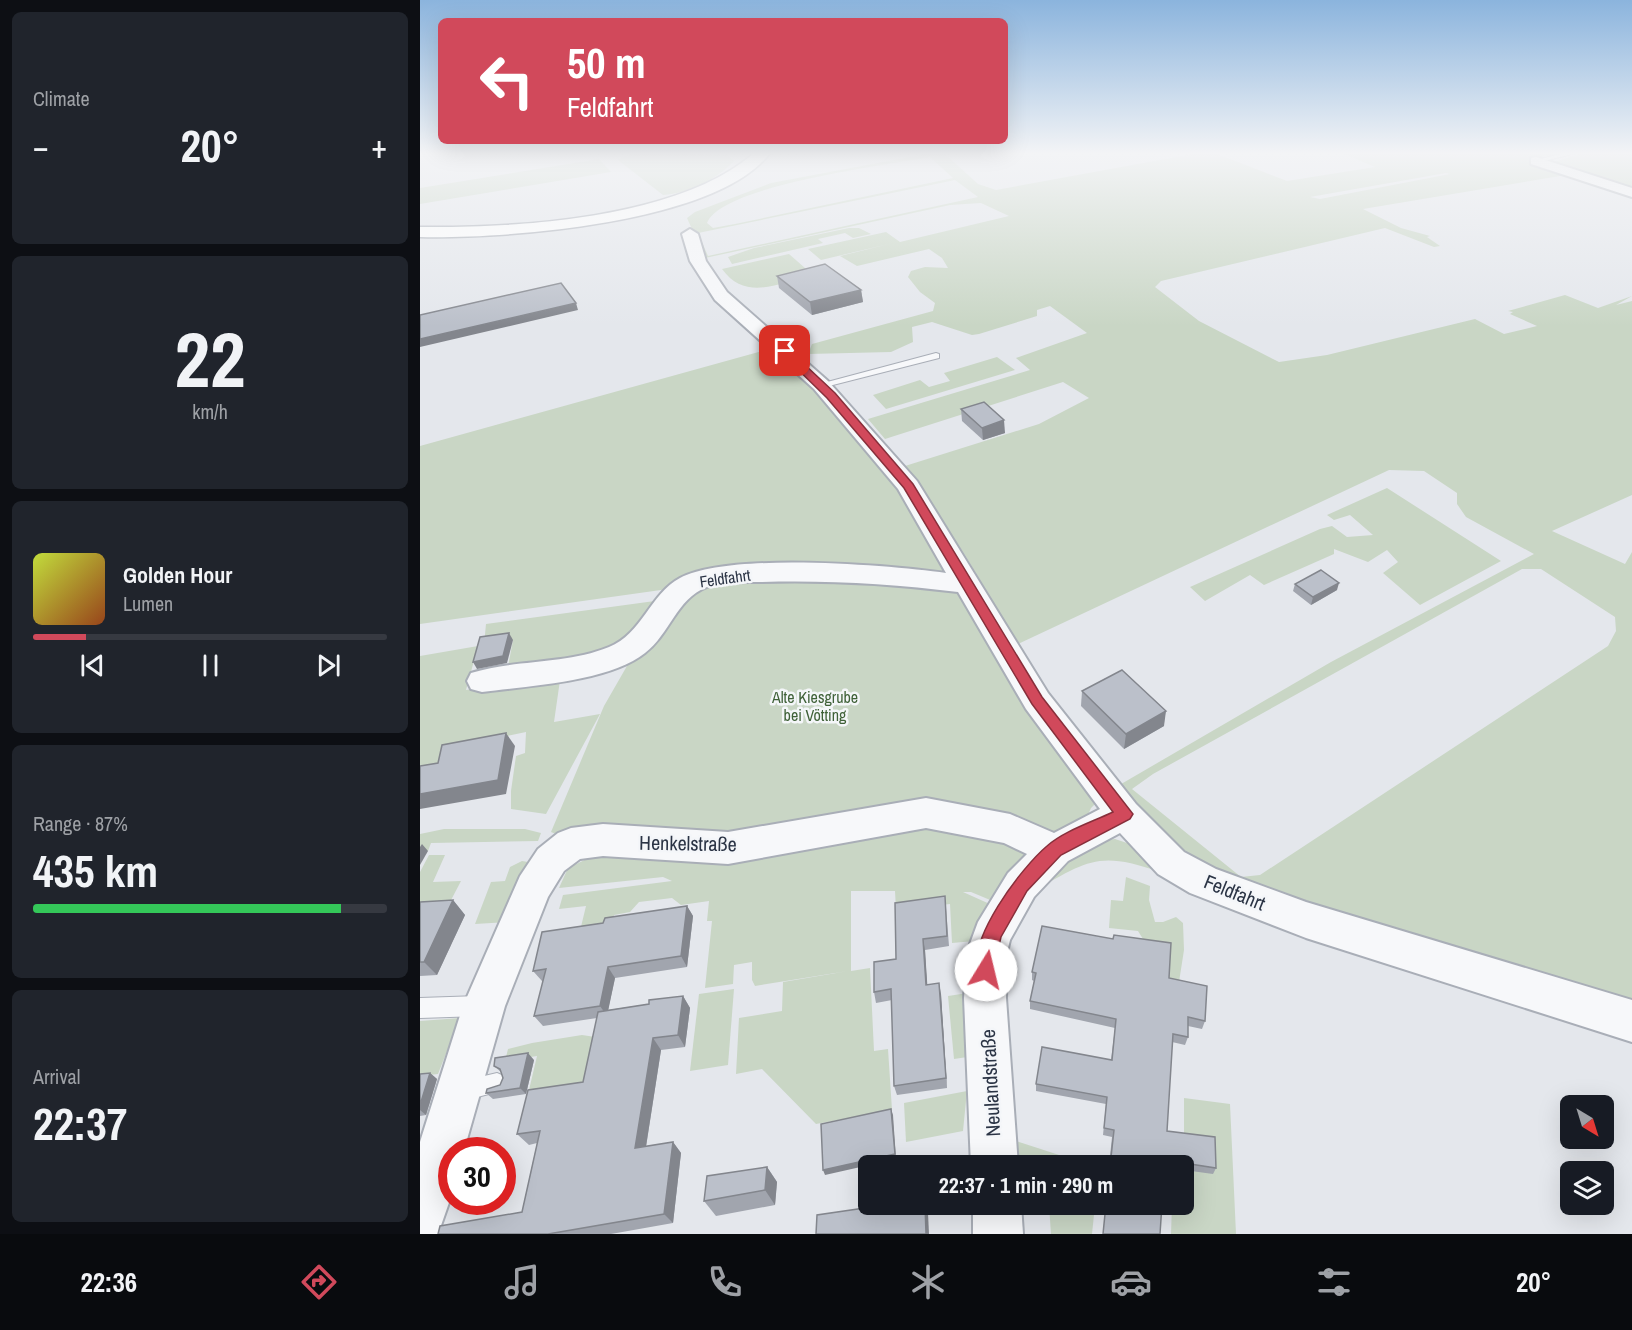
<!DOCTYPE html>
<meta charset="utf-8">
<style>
:root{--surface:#171b24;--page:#20242c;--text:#f1f3f6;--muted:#9ea1a6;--line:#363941;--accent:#d1495b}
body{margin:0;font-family:"Archivo Narrow",sans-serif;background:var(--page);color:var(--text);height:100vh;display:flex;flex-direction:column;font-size:22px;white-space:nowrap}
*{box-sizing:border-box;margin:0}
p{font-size:20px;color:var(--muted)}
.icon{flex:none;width:33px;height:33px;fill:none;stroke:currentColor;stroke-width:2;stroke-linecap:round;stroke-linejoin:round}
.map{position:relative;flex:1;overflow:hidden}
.details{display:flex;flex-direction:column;gap:12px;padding:12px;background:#0d0f14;width:420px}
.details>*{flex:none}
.banner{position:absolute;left:18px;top:18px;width:570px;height:126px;border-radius:9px;box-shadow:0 6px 24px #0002;background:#d1495b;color:#fff;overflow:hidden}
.needle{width:39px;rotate:142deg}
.controls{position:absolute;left:1140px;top:1095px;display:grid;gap:12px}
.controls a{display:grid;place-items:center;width:54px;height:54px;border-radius:9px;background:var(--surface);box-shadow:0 6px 24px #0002;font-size:30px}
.speed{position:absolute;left:18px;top:1137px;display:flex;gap:12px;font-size:30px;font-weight:700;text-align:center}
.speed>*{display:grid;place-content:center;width:78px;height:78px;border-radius:50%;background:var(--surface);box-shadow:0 6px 24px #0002;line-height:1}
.speed .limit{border:9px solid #d22;background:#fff;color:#111}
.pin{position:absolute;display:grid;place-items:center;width:51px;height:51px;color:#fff;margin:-26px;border-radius:12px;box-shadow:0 3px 9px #0006}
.me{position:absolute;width:66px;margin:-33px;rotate:9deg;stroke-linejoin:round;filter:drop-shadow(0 0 4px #0008)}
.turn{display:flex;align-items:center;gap:21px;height:126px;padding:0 30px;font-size:27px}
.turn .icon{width:78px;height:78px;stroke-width:2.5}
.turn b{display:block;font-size:42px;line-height:51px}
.big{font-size:45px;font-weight:800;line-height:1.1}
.details .card{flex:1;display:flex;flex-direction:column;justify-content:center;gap:9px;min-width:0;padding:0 21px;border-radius:9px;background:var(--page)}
.details .dial{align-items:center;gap:0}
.dial b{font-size:78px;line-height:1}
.song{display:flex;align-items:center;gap:18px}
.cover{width:72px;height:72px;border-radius:9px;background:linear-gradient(135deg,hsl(70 70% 55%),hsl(20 70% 35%))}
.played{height:6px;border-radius:3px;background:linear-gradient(90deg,var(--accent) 15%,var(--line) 15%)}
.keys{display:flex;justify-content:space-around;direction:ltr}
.heat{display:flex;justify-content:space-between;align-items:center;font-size:33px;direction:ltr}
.charge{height:9px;border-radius:4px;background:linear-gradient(90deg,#34c759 87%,var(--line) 0)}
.trip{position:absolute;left:438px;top:1155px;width:336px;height:60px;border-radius:9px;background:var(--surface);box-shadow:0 6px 24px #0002;font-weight:800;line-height:60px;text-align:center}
.tabs{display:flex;height:96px;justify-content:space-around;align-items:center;background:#090b0e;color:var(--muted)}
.tabs .icon{width:42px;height:42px}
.tabs .active{color:var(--accent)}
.tabs b{font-size:27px;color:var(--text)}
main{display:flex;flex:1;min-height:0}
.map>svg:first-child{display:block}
</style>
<main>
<section class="details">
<div class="card"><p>Climate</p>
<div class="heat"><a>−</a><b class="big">20°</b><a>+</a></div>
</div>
<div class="card dial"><b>22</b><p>km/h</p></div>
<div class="card">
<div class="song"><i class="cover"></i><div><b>Golden Hour</b><p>Lumen</p></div></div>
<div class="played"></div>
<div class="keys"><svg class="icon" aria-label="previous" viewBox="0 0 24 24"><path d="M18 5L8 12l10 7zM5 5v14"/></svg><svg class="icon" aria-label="pause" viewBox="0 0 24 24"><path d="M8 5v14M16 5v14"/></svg><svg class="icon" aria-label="next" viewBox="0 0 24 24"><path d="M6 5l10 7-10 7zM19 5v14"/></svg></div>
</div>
<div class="card"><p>Range · 87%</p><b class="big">435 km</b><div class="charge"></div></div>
<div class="card"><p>Arrival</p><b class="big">22:37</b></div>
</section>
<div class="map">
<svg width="1212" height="1234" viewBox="0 0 1212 1234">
<rect width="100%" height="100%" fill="#e4e7ec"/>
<g fill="#c9d6c5" fill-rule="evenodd">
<path d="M511,153H524L558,184L576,190L778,153H795L867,181L955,167L922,153H1140L1114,159L1146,175L943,209L981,228L1010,236L1007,237L1020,246L1014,247L965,228L741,281L735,287L779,321L859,362L907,355L1055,319L1084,334L1117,326L1090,314L1093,312L1088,311L1145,295L1178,308L1212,296L1196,305L1212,301V495L1132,531L1205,564L1212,552V1007L889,912L773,864L696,787L911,662L1114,554L1046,517L1037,504V493L1004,471L969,470L598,644L545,555L485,466L619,424L669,398L643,382L465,439L448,419L610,370L596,358L667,333L630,306L617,310V316L559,334L552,335L512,322L492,327L493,342L471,352L388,354L392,344L513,311L515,303L500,292L488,277L491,271L505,267L528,268L522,258L509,249L437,266L420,256L473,243L401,260L388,249L466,232L480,242L589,216L561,203L530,205L285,258L267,218L275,212L351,183ZM510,157L533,178L315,224L293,228L287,223C302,185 468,165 510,157ZM1026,173L1030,174L900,199L890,197ZM535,180L558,197L288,256L278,233ZM1102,569H1121L1195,617L1196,631L1188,646L840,875L821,877L712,789L733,774Z"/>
<path d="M1163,153H1212V191L1131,163Z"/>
<path d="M216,154L307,155L314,161C297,179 269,193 243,195L198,160L204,156Z"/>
<path d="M179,159L191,172L0,204V188Z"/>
<path d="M429,228H439L451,234L433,238L425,233L398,239L403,243L312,264L308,257L334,248Z"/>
<path d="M369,254L393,275C359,283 326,302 302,269Z"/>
<path d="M353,348L399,388L473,475L682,797L671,808L667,817L575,902L551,892H543L572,905L554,941L532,943L530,904L476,910L475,891H431V971L450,968L454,1051L468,1049L472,1110L396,1124L342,1069L316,1074L319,1018L362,1011L363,982L428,971L335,986L332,980V962L314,965L313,984L285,988L292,921H287L289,901L261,905L252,898L219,902L210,912L194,915L190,931L159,935L166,906L139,909L143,895L252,881L243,877L139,888L148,868L175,855L185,854L131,832L184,706L219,645L87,672L93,640L64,645L66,624L242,600L248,589L0,624V446Z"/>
<path d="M577,357L595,370L466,409L453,395L500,380L509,387L530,381L524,373Z"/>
<path d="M967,488L1081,561L1000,605L963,573L978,562L967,550L948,562L914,549V554L844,585L830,575L785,601L770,587L900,529L912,526L927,537L953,535L930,515L914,520L907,515Z"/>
<path d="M58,646L46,690L141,673L134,722L180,714L126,814L91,809V791L96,756L105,753L106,732L27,749L0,799V656Z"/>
<path d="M24,829H105L121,833L118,841L11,843L8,851H0V834Z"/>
<path d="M695,839L713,845L740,872C678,850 667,861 612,892C633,869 662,841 695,839Z"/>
<path d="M9,855H25L13,882L41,881L30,902L0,903V872Z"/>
<path d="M102,861L108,862V867L88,922L55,924L71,882L85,881L90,867Z"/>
<path d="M706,877L730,886L729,900L735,922H743L756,917L763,923L764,950L759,982L748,979L718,931L689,928L691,900L703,901Z"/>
<path d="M314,989L308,1065L270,1071L279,994Z"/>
<path d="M548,993L554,1056L534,1059L528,996Z"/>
<path d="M40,1018L18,1074L0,1076V1021Z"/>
<path d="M162,1035L182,1038L174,1082L109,1090L117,1056L85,1061L88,1049L112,1043Z"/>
<path d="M547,1091L543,1131L486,1142L484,1103Z"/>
<path d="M764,1098L810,1104L816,1234H751L752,1205L764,1204Z"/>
<path d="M590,1139L670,1165H593Z"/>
<path d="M629,1205H675L672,1234H631Z"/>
</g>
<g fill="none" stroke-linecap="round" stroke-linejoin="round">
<g stroke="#a9aeb7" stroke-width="2">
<g id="lane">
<path d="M1144,153H1156L1116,163L1113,161Z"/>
<path d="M516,353L519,354V358L401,388L396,385Z"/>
<path d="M59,996L66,999L69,1006L66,1013L59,1016L0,1018V998Z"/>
<path d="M77,1073L84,1076L87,1083L84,1090L46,1100L39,1096L35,1089L39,1082Z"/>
</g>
</g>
<g stroke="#a9aeb7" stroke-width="4">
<g id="street">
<path d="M1116,157L1212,188V197L1111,164V158Z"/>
<path d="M270,229L278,234L286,261L307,292L408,381L497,481L628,693L716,804L764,852L796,869L886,902L1212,1000V1042L886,938L770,893L738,874L700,833L648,861L614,897L590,940L587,952L586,998L598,1166H551L544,998L547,952L558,922L588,873L607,854L584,843L506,828L308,864L183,856L160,859L144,871L128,897L85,1006L44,1150H32V1194L18,1234H0V1142L43,1006L100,876L118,849L138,833L151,828L183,824L308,832L506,798L590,814L634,833L680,809L606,709L538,592C473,584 407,580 341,582C324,582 303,581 287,587C256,599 250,634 225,653C189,682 107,686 62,692L51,689L47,681L51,673C96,659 145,665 189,647C222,634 230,594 260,578C309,552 468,565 526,573L478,489L394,389L295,300L270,261L262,234Z"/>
<path d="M553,1204H601L603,1234H553Z"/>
</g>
</g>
<g stroke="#a9aeb7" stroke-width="3">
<path id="secondary" d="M334,153H350C297,224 84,239 0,237V227C97,228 259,219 334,153Z"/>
</g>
<use href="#lane" fill="#f7f8fa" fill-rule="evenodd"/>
<use href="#street" fill="#f7f8fa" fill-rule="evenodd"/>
<use href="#secondary" fill="#fff" fill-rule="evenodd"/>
</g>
<g fill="#a1a5ae">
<path d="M357,276L441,290L443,302L392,315L359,288Z"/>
<path d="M541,409L585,433L563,440L542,421Z"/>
<path d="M875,584L917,590L891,605L873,591Z"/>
<path d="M662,691L744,726L704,749L661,706Z"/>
<path d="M33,900L45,915L17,975L0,976V902Z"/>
<path d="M267,906L273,916L267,967L195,978L188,1010L229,1004L263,996L270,1008L265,1047L241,1050L226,1147L253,1142L261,1153L253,1223L191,1234H18L102,1212L117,1143L109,1145L97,1134L163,1082L177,1018L123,1026L114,1016L123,981H122L113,971L183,923Z"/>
<path d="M526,908L529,946L505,950L507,985L521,994L527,1088L477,1095L474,1086L472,1000L456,1003L454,992L476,959Z"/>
<path d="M612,972L749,978L785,1021L782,1029L768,1026V1037L765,1045L752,1042L747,1131L796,1168L793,1174L764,1170V1166H689L692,1137L683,1135L686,1104L616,1091V1084L691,1060L695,1028L610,1009V1001L614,981L612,980Z"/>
<path d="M114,1060L106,1094L73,1099L66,1093L80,1085L83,1078L81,1072L74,1066Z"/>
<path d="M10,1073L17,1079L6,1115L0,1116V1074Z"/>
<path d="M347,1167L357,1182L355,1205L296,1216L284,1201Z"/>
</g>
<g fill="#83868d">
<path d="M441,290L443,302L392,315L390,302Z"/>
<path d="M156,303L158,310L0,347V339Z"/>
<path d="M584,420L585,433L563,440L562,428Z"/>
<path d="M919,583L917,590L891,605L893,597Z"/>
<path d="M89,633L93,640L87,663L57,669L53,662Z"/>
<path d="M746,711L744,726L704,749L706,734Z"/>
<path d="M86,733L95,746L86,794L0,809V794Z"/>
<path d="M2,844L8,851L0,865V847Z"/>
<path d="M33,900L45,915L17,975L4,962Z"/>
<path d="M267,906L273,916L267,967L261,956Z"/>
<path d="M503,939L505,950L508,995L506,985Z"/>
<path d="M188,967L195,978L187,1016L180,1006Z"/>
<path d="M519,983L521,994L527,1088L526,1078Z"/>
<path d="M263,996L270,1008L265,1047L258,1035Z"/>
<path d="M233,1038L241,1050L224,1159L215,1148Z"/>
<path d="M108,1053L114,1060L106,1094L100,1088Z"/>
<path d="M10,1073L17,1079L6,1115L0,1110V1105Z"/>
<path d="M471,1109L473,1115L476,1159L405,1175L403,1170Z"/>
<path d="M253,1142L261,1153L253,1223L244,1214Z"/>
<path d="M347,1167L357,1182L355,1205L345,1190Z"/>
<path d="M505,1204H506L508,1213L509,1234H506Z"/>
</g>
<g fill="#bbc0ca" stroke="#83868d" stroke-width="1.5">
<path d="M405,264L441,290L390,302L357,276Z"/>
<path d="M141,283L156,303L0,339V315Z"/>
<path d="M564,402L584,420L562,428L541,409Z"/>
<path d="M901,570L919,583L893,597L875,584Z"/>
<path d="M89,633L83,656L53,662L60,637Z"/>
<path d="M702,670L746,711L706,734L662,691Z"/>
<path d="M86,733L78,780L0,794V766L18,763L22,745Z"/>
<path d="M525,896L527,936L503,939L506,985L519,983L526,1078L474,1086L471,989L454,992V962L476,959L475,903Z"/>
<path d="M33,900L4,962H0V902Z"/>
<path d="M267,906L261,956L188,967L180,1006L114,1016L126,969L113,971L122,932L183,923L185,918Z"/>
<path d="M622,926L693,939L694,935L751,943L749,978L787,986L785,1021L768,1017V1037L753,1034L747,1131L795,1137L796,1168L745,1160L744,1166H690L694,1130L684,1128L687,1097L616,1084L622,1047L692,1060L696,1019L610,1001L616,973L612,972Z"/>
<path d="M263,996L258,1035L233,1038L215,1148L253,1142L244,1214L128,1234H18L20,1226L102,1212L120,1131L97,1134L108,1090L163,1082L178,1012L229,1004V1000Z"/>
<path d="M108,1053L100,1088L66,1093L67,1089L80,1085L83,1078L80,1069L74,1066L75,1058Z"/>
<path d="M10,1073L0,1105V1074Z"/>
<path d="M471,1109L475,1154L403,1170L401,1124Z"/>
<path d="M347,1167L345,1190L284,1201L287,1176Z"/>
<path d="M472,1204H505L506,1234H396L397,1215Z"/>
<path d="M686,1204H742L740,1234H683Z"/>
</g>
<linearGradient id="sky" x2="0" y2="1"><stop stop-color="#8bb4dd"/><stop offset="0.47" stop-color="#f3f4f6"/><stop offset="1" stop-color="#f3f4f6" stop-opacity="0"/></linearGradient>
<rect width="1212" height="326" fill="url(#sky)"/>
<path fill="#d1495b" stroke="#882f3b" stroke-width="1.5" d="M361,349H368L415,393L493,484L622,697L713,814L710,819L641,855L607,891L581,937L572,976L566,979L559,976C544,942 602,867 627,846C644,831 672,822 693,812L612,704L484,488L407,398L361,353Z"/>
<g text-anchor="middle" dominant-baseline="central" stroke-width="5" stroke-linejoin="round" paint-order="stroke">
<g font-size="16" fill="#2b3445" stroke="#f4f6f9">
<text transform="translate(305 578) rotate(-8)">Feldfahrt</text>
</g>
<g font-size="16" fill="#3f6138" stroke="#f4f6f9">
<text x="395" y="697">Alte Kiesgrube<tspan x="395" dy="18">bei Vötting</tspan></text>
</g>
<g font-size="20" fill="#2b3445" stroke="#f4f6f9">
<text transform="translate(268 843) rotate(1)">Henkelstraße</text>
<text transform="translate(815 892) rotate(22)">Feldfahrt</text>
<text transform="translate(570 1083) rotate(-93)">Neulandstraße</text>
</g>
</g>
</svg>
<div class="controls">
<a><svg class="needle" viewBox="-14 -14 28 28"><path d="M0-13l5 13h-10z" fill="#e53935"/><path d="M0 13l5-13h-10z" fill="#9ea1a6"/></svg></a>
<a><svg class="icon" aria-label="layers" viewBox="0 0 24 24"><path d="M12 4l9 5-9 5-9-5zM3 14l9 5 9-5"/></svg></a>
</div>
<div class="speed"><div class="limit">30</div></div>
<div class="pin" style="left:365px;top:351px;background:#d93025"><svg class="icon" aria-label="arrive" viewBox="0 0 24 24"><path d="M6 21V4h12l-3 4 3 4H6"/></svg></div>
<svg class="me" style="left:566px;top:970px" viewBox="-20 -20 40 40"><circle r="19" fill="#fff"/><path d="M0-13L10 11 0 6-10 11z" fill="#d1495b"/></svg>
<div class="trip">22:37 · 1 min · 290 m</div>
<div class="banner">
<div class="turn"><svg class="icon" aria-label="left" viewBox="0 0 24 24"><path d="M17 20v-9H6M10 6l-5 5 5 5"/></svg><div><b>50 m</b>Feldfahrt</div></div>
</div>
</div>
</main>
<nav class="tabs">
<b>22:36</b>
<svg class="icon active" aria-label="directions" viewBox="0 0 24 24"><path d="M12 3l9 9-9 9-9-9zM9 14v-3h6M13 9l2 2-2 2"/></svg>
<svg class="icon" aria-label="music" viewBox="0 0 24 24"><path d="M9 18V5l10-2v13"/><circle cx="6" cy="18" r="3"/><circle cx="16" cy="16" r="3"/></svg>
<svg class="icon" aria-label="phone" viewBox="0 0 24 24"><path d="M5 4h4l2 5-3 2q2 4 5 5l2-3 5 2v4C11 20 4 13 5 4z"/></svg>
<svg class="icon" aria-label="climate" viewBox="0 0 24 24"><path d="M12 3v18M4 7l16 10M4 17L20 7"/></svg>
<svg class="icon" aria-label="car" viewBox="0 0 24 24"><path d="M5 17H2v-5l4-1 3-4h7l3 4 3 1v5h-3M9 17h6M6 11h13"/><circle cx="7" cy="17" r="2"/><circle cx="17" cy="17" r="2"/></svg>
<svg class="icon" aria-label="filters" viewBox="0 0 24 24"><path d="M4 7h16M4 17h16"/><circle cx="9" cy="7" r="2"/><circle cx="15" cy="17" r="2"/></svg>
<b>20°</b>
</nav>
